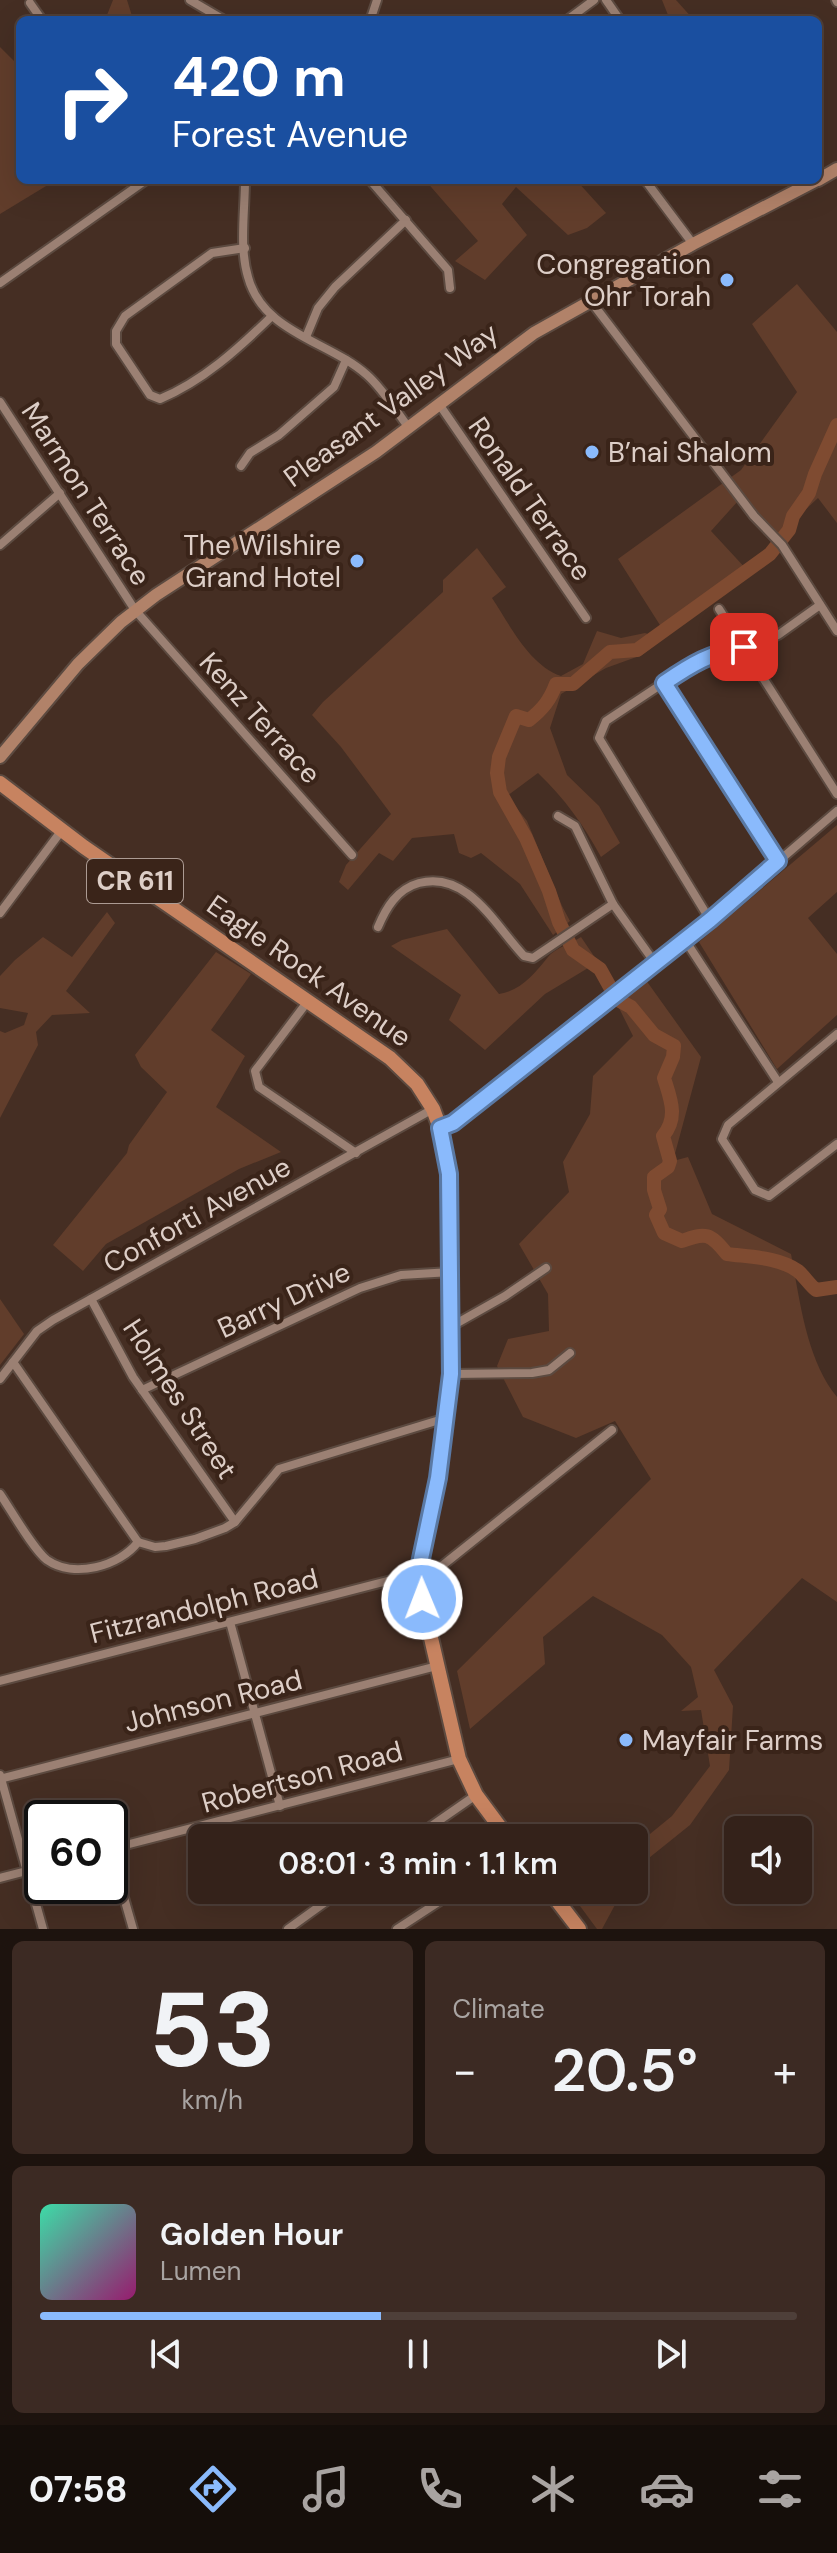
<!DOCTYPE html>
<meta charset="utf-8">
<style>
:root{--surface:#34221a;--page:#3c2a23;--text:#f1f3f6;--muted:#a9a4a2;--line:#4e3f39;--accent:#8abafc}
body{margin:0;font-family:"DM Sans",sans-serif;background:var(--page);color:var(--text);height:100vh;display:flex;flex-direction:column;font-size:30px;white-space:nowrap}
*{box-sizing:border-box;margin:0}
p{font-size:26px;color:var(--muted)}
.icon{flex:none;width:44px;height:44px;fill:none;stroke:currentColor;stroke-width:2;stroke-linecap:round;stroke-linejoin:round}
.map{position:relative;height:1929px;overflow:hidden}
.panel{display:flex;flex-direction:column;gap:12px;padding:12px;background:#1d130e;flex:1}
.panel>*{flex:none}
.banner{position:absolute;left:16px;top:16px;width:806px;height:168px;border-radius:12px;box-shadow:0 8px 32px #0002,0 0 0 2px var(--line);background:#1a4fa0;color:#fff;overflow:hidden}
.controls{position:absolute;left:724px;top:1816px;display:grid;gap:16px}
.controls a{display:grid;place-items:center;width:88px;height:88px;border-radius:12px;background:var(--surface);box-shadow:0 8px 32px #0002,0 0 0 2px var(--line);font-size:40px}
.speed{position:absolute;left:24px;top:1800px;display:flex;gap:16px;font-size:40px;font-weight:700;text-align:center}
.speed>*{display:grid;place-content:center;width:104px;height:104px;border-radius:50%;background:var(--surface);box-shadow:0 8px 32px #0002,0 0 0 2px var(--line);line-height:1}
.speed .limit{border:4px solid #111;border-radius:12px;background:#fff;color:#111}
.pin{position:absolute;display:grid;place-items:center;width:68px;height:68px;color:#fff;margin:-34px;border-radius:16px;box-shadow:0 4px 12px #0006}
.me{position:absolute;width:88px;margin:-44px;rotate:359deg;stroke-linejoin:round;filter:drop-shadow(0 0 6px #0008)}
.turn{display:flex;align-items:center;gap:28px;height:168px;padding:0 24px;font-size:36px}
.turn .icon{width:104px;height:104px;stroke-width:2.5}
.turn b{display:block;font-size:56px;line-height:68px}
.big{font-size:60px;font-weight:600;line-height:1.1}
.panel .widget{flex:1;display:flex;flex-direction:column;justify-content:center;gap:12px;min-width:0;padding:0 28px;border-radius:12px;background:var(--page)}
.panel .dial{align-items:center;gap:0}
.dial b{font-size:104px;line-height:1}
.song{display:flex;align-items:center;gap:24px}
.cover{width:96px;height:96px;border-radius:12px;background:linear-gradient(135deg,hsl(160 70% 55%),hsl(320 70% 35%))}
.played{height:8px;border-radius:4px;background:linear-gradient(90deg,var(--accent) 45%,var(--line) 45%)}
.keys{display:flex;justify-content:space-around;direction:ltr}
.heat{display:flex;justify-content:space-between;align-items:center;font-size:44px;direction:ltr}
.panel .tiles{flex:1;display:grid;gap:12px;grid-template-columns:1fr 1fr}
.widget:last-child{grid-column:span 2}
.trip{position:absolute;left:188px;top:1824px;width:460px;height:80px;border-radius:12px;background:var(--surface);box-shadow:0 8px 32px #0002,0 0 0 2px var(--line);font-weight:600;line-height:80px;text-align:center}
.dock{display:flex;height:128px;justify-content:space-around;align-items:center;background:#150e0a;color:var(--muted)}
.dock .icon{width:56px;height:56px}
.dock .selected{color:var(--accent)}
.dock b{font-size:36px;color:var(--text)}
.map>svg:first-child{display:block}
</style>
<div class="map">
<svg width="837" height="1929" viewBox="0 0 837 1929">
<rect width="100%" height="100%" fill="#452e23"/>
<g fill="#613d2b">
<path d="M113,0H127L132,16L136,20H105Z"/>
<path d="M662,0H676L694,20H670Z"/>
<path d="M0,47L20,67V180H56L0,214Z"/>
<path d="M425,180H576L606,213L587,228L568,235L516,187L502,204L527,235L485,280L455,261L478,241Z"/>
<path d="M797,284L837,332V523L818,498L774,539L738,501L711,531L748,571L665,633L618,559L741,470L797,392L752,324Z"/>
<path d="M477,548L506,587L492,598C510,625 529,665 561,676L583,664L597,631L621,638L645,633L663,639L642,655L606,668L561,694L550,728L567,775L599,806L620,843L601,857C583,824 565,799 538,773L507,796L527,821L562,906L570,921L553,935L520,884L481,853L471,858L459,853L454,834L412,838L393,861L379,853L348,890L339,882L346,865L391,814L341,747L312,715L323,702L443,592V580Z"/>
<path d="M837,825V892L808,918L837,954V1015L777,1069L699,942Z"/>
<path d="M107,912L115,923L66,991L90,1013L52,1015L36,1032L38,1045L0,1118V1031L5,1033L24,1025L28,1013L0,1008V976L15,960L43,937L72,957Z"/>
<path d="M447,929L499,994C522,990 534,974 548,957C555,948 572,943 581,937L598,962L545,994L485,1050L449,1020L461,995L391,946L402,940Z"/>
<path d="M216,952L251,974L211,1030L245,1056L216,1107L281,1152L239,1169L106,1244L83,1271L53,1245L127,1153L129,1145L167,1092L141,1067L135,1055Z"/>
<path d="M643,976L701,1057L673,1161L688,1157L712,1214L791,1254C800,1300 806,1359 837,1397V1602L802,1578L714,1670L733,1706L729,1770L690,1825L634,1870V1847L672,1816L710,1766L701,1710L681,1711L698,1697L691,1667L662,1635L593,1596L543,1637L545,1664L470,1729L457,1671L651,1479L615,1421L576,1438L523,1417L497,1366L508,1339L549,1331L548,1294L519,1244L569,1192L563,1162L590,1114L593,1076L633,1036L614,998Z"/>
<path d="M0,1299L24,1334L0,1365Z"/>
<path d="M587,1890H623L602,1929H597L580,1906Z"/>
</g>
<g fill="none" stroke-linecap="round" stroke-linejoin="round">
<g stroke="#7f4b31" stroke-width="14">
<path d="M610,987L600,969L573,950L559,922L549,891L526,838L500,792L497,773L499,757L516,716L529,720C543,709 550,700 556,684H573L610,652L637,650L770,554L789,530L793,516L809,493L815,474L837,425"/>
<path d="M620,1001L631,1007L654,1035L674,1046L673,1057L664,1078C670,1098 679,1117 663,1136L670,1161L668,1167L654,1177V1190L660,1209L656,1215L664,1233L682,1241C706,1232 710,1233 727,1254C749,1257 779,1257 798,1271C804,1276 809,1284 816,1290L837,1287"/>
</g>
<g stroke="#5c4a40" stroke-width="12">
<g id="minor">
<path d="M190,0L224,20"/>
<path d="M606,0L620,20"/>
<path d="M836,0L837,2"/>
<path d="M30,3L42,20"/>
<path d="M375,20L372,15L377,0"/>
<path d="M567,20L594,0"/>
<path d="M245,180C245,211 239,247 248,277C263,333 329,341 367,375C383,389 396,411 409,428"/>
<path d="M370,180L448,270L450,288"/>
<path d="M645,180L693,244"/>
<path d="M245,248L212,253L125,316L116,331V344L150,395L160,399C203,381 238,349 272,316"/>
<path d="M0,283L146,180"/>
<path d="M590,300L754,516L782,545L837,631"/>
<path d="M306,337L318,308L335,287L406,220"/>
<path d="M0,402L135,610L352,855"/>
<path d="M439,404L586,618"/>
<path d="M241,466L250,453L279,435L334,387L346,360"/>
<path d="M0,545L60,493"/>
<path d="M719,609L837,794"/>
<path d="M664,683L778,861"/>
<path d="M558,816L575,826L613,904L655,963"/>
<path d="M0,913L62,830"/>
<path d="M710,920L599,738L606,721L698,660L718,652L764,642L778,635L820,605"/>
<path d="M378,927C386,908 397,889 419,883C468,870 496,927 524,956L533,958L613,904"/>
<path d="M685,940L778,1082"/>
<path d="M308,1001L255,1071L259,1087L356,1153"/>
<path d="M837,1034L728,1125L722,1139L755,1190L769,1196L837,1144"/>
<path d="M440,1128L453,1123L710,920L837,811"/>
<path d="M91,1299L133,1377L235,1522"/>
<path d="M452,1326L505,1296L546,1268"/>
<path d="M13,1362L138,1542"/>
<path d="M451,1374L532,1373L549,1370L570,1353"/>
<path d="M0,1379L37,1331L53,1320L433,1109"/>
<path d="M142,1390L360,1288L401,1275L451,1272"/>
<path d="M0,1494C11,1510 33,1549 47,1560C74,1579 120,1566 138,1542"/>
<path d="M138,1542L155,1547L166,1546L195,1539L225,1528L235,1522L279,1469L446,1418"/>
<path d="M230,1622L280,1806"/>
<path d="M0,1681L434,1569L443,1565L612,1430"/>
<path d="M0,1775L43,1929"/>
<path d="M0,1779L437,1666"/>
<path d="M414,1838L476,1795"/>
<path d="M110,1849L459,1759"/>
<path d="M110,1849L133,1929"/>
<path d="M0,1878L42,1867"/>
<path d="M288,1929L342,1890"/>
<path d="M397,1929L457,1890"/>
</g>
</g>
<g stroke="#5c4a40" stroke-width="16">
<g id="secondary">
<path d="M818,180L837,169"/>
<path d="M0,757L78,664L121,622L156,595L376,452L534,333L693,244L817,180"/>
</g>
</g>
<g stroke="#5c4a40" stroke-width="18">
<g id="primary">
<path d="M0,783L84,847L390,1058L417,1084L433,1109L440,1128L449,1174L451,1374L438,1478L418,1573L422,1599L459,1759L476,1795L508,1838"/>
<path d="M549,1890L579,1929"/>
</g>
</g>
<use href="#minor" stroke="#9b8073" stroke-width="8"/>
<use href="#secondary" stroke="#b18269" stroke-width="12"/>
<use href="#primary" stroke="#c78360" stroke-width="14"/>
</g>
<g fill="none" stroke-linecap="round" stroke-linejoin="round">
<g stroke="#5a79a4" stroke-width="20">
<path id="route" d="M422,1599L418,1573L438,1478L451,1374L449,1174L440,1128L453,1123L710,920L778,861L664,683C692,664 710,653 744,647"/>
</g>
<use href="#route" stroke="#8abafc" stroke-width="14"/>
</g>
<g fill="#8abafc" stroke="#3a2419" stroke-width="3">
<circle cx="727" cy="280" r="8"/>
<circle cx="592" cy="452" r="8"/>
<circle cx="357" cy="561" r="8"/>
<circle cx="626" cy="1740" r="8"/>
</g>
<g text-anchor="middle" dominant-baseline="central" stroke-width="8" stroke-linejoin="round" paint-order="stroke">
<rect fill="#3a2419" stroke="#ac9b93" stroke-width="2" x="87" y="859" width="96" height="44" rx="6"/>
<g font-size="26" font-weight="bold" fill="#ddcec7">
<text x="135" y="881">CR 611</text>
</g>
<g font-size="28" fill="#ddcec7" stroke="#3a2419" text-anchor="end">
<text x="711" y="264">Congregation<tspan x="711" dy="32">Ohr Torah</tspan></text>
<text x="608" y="452" text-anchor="start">B’nai Shalom</text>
<text x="341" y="545">The Wilshire<tspan x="341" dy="32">Grand Hotel</tspan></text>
<text x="642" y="1740" text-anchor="start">Mayfair Farms</text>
</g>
<g font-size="28" fill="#ddcec7" stroke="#3a2419">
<text transform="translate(391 405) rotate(-36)">Pleasant Valley Way</text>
<text transform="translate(86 494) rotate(57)">Marmon Terrace</text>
<text transform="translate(530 499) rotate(55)">Ronald Terrace</text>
<text transform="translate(260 718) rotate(48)">Kenz Terrace</text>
<text transform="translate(309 971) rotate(35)">Eagle Rock Avenue</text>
<text transform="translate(197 1215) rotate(-29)">Conforti Avenue</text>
<text transform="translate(284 1300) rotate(-25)">Barry Drive</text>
<text transform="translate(180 1399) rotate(57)">Holmes Street</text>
<text transform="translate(204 1606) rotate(-14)">Fitzrandolph Road</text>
<text transform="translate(213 1701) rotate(-14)">Johnson Road</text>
<text transform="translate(302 1777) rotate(-15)">Robertson Road</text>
</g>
</g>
</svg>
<div class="controls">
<a><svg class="icon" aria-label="sound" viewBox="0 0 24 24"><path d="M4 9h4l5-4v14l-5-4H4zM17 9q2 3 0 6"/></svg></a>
</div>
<div class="speed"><div class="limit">60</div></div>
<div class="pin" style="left:744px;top:647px;background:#d93025"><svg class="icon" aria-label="arrive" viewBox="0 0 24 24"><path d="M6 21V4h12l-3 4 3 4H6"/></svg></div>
<svg class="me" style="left:422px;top:1599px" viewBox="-20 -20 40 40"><circle r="17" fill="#8abafc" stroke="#fff" stroke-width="3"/><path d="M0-11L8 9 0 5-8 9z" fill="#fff"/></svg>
<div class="trip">08:01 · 3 min · 1.1 km</div>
<div class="banner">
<div class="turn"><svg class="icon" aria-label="right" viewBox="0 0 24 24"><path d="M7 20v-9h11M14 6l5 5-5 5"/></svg><div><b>420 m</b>Forest Avenue</div></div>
</div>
</div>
<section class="panel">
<div class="tiles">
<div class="widget dial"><b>53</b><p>km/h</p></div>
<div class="widget"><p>Climate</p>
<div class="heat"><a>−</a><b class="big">20.5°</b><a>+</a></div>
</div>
<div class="widget">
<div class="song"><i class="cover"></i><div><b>Golden Hour</b><p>Lumen</p></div></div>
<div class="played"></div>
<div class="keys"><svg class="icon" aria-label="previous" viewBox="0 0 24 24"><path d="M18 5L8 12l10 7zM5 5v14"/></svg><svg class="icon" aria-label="pause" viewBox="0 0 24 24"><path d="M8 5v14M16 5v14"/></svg><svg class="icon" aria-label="next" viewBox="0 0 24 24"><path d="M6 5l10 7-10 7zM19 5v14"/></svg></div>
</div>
</div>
</section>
<nav class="dock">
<b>07:58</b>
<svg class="icon selected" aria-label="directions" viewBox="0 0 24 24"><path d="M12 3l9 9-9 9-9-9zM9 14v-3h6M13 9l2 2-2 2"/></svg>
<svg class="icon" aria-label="music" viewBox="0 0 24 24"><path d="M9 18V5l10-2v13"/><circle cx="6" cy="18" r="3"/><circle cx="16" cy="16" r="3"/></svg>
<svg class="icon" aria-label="phone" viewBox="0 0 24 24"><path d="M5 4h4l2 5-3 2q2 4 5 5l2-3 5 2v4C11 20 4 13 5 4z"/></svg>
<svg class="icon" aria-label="climate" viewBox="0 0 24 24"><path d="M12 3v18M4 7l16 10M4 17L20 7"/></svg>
<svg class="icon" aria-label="car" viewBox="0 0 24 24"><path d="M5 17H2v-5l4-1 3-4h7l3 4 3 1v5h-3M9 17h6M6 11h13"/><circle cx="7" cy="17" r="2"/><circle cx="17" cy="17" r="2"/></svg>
<svg class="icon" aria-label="filters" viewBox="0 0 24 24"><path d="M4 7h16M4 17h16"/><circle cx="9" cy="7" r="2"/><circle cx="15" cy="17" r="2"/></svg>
</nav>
